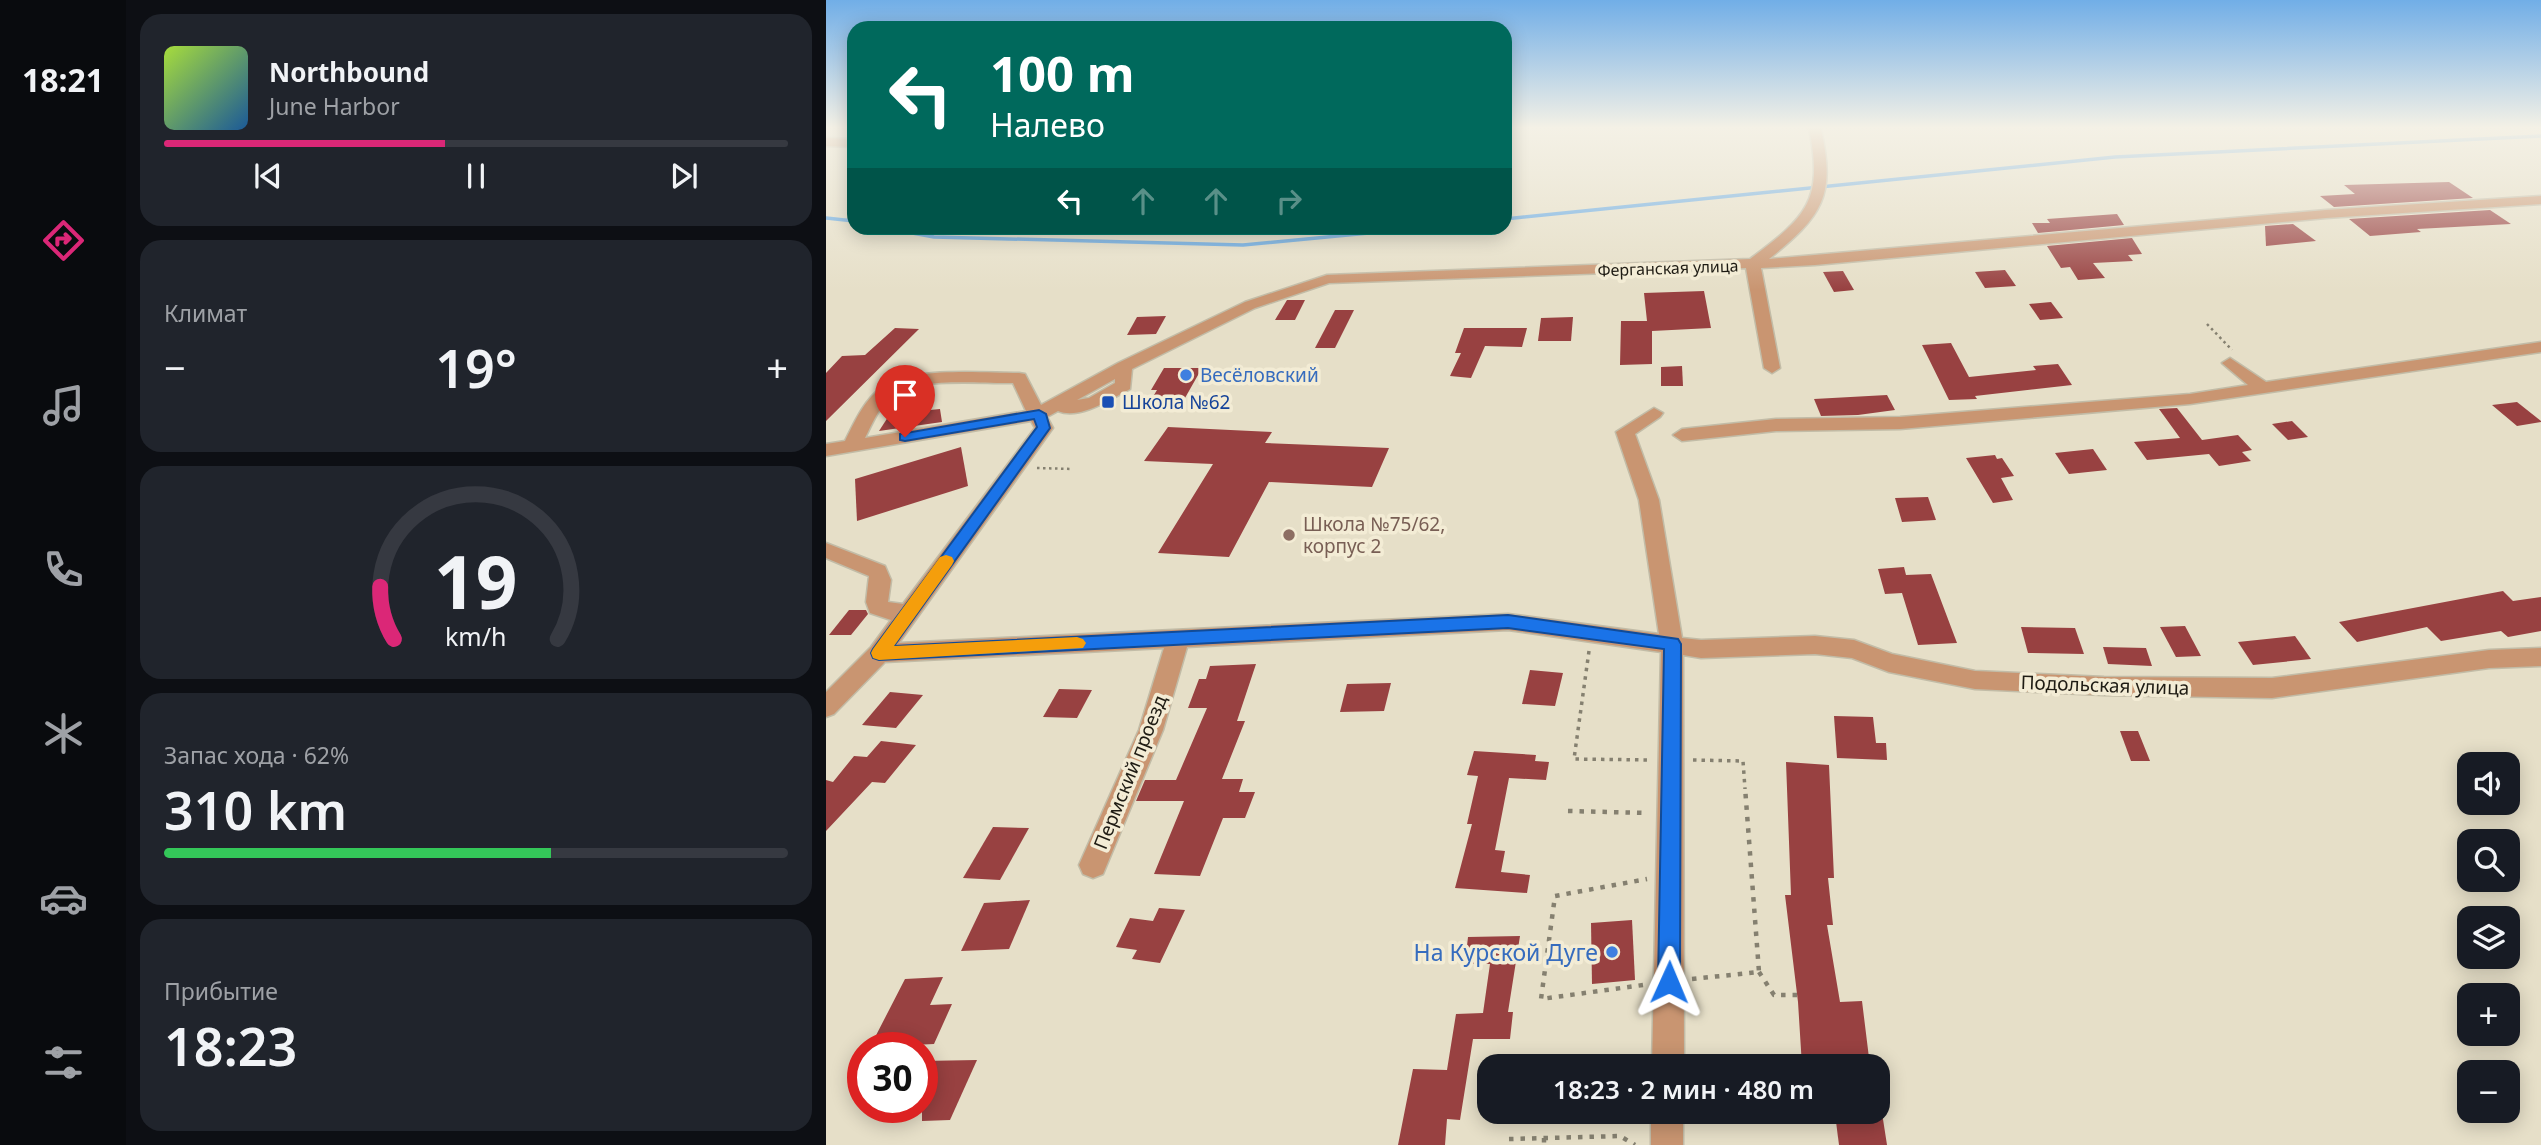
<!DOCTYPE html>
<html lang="ru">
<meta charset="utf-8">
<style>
:root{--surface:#171b24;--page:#20242c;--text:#f1f3f6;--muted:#9ea1a6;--line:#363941;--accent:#db2777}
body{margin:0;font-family:"Noto Sans",sans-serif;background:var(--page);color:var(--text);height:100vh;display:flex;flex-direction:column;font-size:26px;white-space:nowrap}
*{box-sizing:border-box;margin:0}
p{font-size:23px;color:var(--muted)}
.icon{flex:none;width:38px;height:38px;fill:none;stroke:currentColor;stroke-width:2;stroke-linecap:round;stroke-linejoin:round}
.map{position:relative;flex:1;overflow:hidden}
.details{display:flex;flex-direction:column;gap:14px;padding:14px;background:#0d0f14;width:700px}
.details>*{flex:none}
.top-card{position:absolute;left:21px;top:21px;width:665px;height:214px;border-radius:21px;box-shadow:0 4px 18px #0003;background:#00695c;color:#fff;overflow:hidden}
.controls{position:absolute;left:1631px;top:752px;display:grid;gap:14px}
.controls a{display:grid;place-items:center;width:63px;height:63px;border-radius:14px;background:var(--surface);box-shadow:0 4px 18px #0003;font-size:35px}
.speed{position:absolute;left:21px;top:1032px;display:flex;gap:14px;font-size:35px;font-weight:700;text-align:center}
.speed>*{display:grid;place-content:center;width:91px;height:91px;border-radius:50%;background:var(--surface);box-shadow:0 4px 18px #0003;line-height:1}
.speed .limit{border:10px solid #d22;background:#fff;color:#111}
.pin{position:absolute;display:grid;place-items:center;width:60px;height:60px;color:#fff;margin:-72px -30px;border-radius:50% 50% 50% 0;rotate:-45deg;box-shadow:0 0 7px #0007}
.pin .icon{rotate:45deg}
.me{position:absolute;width:77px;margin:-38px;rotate:1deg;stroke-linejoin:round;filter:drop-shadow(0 0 5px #0008)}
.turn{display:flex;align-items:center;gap:24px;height:147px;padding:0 28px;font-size:32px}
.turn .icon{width:91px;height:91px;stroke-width:2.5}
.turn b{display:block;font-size:49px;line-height:60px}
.lanes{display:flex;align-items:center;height:66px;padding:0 28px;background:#0003;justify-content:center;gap:35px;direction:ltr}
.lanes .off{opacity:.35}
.big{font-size:52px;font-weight:600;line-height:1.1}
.details .card{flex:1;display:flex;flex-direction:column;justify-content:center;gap:10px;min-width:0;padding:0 24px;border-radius:21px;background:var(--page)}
.details .dial{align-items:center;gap:0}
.dial svg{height:182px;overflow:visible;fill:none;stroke:var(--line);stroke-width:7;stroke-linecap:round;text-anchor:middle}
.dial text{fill:var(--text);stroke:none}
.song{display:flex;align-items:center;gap:21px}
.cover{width:84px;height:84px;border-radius:10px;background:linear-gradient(135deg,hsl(80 70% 55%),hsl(210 70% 35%))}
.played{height:7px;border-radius:4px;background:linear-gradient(90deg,var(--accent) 45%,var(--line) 45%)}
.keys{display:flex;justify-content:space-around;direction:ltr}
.heat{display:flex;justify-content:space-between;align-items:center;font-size:38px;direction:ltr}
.charge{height:10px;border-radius:5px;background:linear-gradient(90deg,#34c759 62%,var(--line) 0)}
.trip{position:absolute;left:651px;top:1054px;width:413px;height:70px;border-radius:21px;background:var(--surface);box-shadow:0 4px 18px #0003;font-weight:600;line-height:70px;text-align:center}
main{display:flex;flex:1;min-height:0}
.dock{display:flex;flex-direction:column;width:126px;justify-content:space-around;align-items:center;background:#090b0e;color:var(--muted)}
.dock .icon{width:49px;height:49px}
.dock .active{color:var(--accent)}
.dock b{font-size:32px;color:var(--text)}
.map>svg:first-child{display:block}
</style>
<main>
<nav class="dock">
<b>18:21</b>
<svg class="icon active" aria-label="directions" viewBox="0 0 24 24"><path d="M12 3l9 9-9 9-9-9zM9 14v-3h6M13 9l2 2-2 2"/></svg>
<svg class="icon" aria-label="music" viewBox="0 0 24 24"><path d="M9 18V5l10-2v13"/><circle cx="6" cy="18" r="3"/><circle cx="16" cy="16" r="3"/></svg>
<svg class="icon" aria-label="phone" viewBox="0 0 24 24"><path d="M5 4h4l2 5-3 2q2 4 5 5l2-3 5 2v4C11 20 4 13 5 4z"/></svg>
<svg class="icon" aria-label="climate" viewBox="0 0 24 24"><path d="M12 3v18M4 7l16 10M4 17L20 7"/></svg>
<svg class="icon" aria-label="car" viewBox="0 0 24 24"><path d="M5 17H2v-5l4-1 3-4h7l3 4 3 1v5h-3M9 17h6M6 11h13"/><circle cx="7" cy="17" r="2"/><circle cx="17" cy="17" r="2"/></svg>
<svg class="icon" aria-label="filters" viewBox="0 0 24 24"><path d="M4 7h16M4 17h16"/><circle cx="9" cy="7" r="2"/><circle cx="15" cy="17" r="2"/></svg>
</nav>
<section class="details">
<div class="card">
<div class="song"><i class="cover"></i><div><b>Northbound</b><p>June Harbor</p></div></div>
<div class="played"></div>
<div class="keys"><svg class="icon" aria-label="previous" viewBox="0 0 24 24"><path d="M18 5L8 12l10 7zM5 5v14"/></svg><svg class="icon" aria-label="pause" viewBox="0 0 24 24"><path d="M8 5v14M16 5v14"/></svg><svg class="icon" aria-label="next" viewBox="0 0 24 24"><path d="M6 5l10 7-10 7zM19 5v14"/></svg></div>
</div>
<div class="card"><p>Климат</p>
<div class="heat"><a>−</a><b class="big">19°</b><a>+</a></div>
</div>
<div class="card dial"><svg viewBox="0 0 100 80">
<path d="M14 69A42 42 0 1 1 86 69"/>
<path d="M14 69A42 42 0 0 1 8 46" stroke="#db2777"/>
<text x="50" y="56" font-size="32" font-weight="700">19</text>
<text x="50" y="72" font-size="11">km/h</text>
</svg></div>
<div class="card"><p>Запас хода · 62%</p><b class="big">310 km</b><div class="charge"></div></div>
<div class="card"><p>Прибытие</p><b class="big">18:23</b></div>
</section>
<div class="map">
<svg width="1715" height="1145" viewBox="0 0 1715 1145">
<rect width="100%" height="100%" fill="#e6dfc8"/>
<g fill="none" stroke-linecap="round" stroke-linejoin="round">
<g stroke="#5fa6e5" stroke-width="3.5">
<path d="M0,218L28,221"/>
<path d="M679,219L1289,157L1715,136"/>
<path d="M59,228L108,237L417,245L595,228"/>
</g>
</g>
<g fill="#984141">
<path d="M1623,182L1647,198L1508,207L1494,196L1529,194L1518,185Z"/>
<path d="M1664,210L1685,224L1591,229L1595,232L1544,236L1523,219Z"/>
<path d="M1291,214L1298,225L1212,233L1206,223H1224L1221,219Z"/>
<path d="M1467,224L1490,241L1440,246L1439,226Z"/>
<path d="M1306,238L1316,254L1302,255L1307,261L1267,263L1279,278L1252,280L1244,267L1235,268L1221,246Z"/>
<path d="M1179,270L1190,286L1159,288L1149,272Z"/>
<path d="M1017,271L1028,290L1008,292L997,272Z"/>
<path d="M878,291L885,328L826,331V364L794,365L795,321H821L818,293Z"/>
<path d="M461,300H479L469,320H449Z"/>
<path d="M1225,302L1237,318L1214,320L1203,304Z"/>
<path d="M509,310H528L509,348H489Z"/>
<path d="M340,316L330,334L301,335L311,317Z"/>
<path d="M747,317L745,341H712L715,318Z"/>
<path d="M69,328L93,329L0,421V373L16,356L39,355Z"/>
<path d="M638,328H701L696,347L659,346L645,378L624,376L635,353H629Z"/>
<path d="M1125,343L1143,377L1210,370L1207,366L1232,364L1246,385L1149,396L1151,399L1123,400L1096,345Z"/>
<path d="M856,366L857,386H835V367Z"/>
<path d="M338,368H376L355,405H322L331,390H325Z"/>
<path d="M1061,395L1069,410L1032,415L995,416L988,399Z"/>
<path d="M1691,402L1715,421V422L1691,426L1666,405Z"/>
<path d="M1351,408L1376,440L1412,435L1426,450L1416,452L1425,461L1393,466L1383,454L1321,460L1308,442L1354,438L1333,409Z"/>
<path d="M114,409L116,422L53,431L64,414Z"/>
<path d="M1466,421L1482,437L1462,440L1446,424Z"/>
<path d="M342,427L446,432L439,443L563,448L546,487L443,482L403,557L332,553L387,464L318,461Z"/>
<path d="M135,447L142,486L31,521L29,479Z"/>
<path d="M1267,449L1281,470L1243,474L1229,453Z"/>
<path d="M1169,455L1171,459L1176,458L1188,476L1175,478L1187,500L1167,503L1140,458Z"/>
<path d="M1102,497L1110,520L1076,522L1069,498Z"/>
<path d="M1078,567L1080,575L1105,574L1131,643L1092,645L1076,593L1059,594L1052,569Z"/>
<path d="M1677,591L1687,601L1715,597V631L1682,637L1675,631L1615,641L1601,627L1531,642L1513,622Z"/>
<path d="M23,610H40L42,614L25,635H3Z"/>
<path d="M1359,626L1375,656L1350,657L1334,627Z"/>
<path d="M1195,627L1249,628L1258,654L1202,653Z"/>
<path d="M1469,636L1485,659L1427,665L1412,642Z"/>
<path d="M1277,647L1320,648L1326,666L1282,664Z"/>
<path d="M430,664L411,721H419L396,779H417L413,792H429L419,818H397L374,876L328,874L358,801H310L319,780H350L381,708H362L373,679H380L384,666Z"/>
<path d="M704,670L737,673L729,706L696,704Z"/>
<path d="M565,683L558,711L514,712L521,684Z"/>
<path d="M233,689L266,690L251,718L217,717Z"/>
<path d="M64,692L97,695L70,728L36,725Z"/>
<path d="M1008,716L1047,717L1050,743H1060L1061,760L1011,758Z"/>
<path d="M1294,731H1312L1324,761H1305Z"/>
<path d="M55,741L90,745L59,783L46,782L0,831V780L7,782L28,756L41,757Z"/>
<path d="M648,751L710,755L709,761L723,762L720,780L683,778L669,850L679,851L675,872L704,875L701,893L629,888L646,824H641L652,776L641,775Z"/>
<path d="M960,762L1003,765L1008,878H1002L1007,925H1001L1014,1002L1036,1001L1044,1066H976L972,1002L959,895H965Z"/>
<path d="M167,827L203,828L174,880L137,878Z"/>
<path d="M204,900L183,949L135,951L158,903Z"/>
<path d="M333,908L359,910L334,963L306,959L311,950L290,947L304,918L327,921Z"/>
<path d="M806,920L809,980L766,984L765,923Z"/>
<path d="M694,936L682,1012H687L684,1039H647L634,1120L621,1119L619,1145H572L587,1069L621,1070L630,1014L657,1013L664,964H639L642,937Z"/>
<path d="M117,977L104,1005L126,1004L108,1044L44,1047L79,979Z"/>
<path d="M151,1060L124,1120L96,1121V1061Z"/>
<path d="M1056,1113L1061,1145H1013L1009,1114Z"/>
</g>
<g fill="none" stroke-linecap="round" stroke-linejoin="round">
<g stroke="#c2bca7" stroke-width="3">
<g id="minor">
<path d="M983,129H995C1010,197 996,216 943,259L1500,210L1715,196V204L1500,218L989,265L935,268L954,368L946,373L938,368L920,268L503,283L429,308L306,369L304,389C285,399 254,420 232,411L221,417L227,428L73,643L682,614L833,634L813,500L790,432L828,408L837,413L834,417L809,434L833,500L856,638L875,640L989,636L1028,640L1066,654L1149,671L1278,677L1446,678L1663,650L1715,648V666L1663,668L1446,698L1278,695L1149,689L1063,672L1026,658L989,654L875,658L857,655L858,1066H826L835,652L682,630L361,647L337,730L277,874L267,878L257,874L253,865L313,730L338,648L59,662L8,714L0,717V692L45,647L65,620L44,613L40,602L43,576L0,558V543L59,566L65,580L62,602L77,604L209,428L205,421L0,456V444L19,441C28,423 38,400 55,388C84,366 157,373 193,373L199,374L215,405L292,363L419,302L501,275L924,259C980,217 998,201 983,129ZM289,379V383L263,398L251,400ZM187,383L200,411L39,438C46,424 53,407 65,397C88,376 156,384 187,383Z"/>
<path d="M0,138L28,139V147L0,146Z"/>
<path d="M1715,342V352L1364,404L1074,429L950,431L856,441L847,435L856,429L950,419L1074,417L1364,394L1422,385L1396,363L1404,358L1440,382Z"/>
<rect x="825" y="1111" width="32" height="34"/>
</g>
</g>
<g stroke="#858070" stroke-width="2.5" stroke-dasharray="2.5 3.5" stroke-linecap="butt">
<path d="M1381,324L1406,350"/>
<path d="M211,468L247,469"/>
</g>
<g stroke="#858070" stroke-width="3.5" stroke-dasharray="3.5 5" stroke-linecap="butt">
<path d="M763,651L748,759L824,760"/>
<path d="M867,760L917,761L919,789"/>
</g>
<g stroke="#858070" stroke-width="4.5" stroke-dasharray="4.5 7" stroke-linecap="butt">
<path d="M742,811L821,813"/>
<path d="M933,972L948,995H972"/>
<path d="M866,979L933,972L919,787"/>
<path d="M817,985L715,999L729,896L821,879"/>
<path d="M683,1063L815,1064"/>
<path d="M718,1138V1145"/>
<path d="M683,1139L794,1136L809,1145"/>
</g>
<use href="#minor" fill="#c99571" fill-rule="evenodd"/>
</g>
<linearGradient id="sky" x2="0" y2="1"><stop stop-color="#71aee7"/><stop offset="0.44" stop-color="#f4f1e6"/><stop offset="1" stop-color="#f4f1e6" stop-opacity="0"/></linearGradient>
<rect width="1715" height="290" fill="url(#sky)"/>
<path fill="#1a73e8" stroke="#114b97" stroke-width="2" d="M213,410L220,414L224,428L68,646L682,615L852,639L855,644L854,982L851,990L843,993L835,990L832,982L838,649L682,628L53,660L47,658L45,653L47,649L211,427L208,419L79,441L74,440V434Z"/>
<path fill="#f59e0b" d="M120,555L126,557L128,561L126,565L68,646L251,637L257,639L260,643L257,648L53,660L47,658L45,653L47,649L114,557Z"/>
<g fill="#3f7fe0" stroke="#f3ecd5" stroke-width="2.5">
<circle cx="360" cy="375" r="7"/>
<circle cx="786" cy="952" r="7"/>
</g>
<rect fill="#1a4fb4" stroke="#f3ecd5" stroke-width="2.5" x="275" y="395" width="14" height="14" rx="3.5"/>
<circle fill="#8d6e63" stroke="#f3ecd5" stroke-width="2.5" cx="463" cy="535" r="7"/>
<g text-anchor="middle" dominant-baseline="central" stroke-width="7" stroke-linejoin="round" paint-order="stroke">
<g font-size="16" fill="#1e1b13" stroke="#f3ecd5">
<text transform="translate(842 268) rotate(-2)">Ферганская улица</text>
</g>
<g font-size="19" fill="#366cbe" stroke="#f3ecd5" text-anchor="start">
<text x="374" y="375">Весёловский</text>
</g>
<g font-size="19" fill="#164399" stroke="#f3ecd5" text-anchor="start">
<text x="296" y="402">Школа №62</text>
</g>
<g font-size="19" fill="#785e54" stroke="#f3ecd5" text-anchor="start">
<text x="477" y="524">Школа №75/62,<tspan x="477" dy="22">корпус 2</tspan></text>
</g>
<g font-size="19" fill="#1e1b13" stroke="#f3ecd5">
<text transform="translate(1279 685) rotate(2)">Подольская улица</text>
<text transform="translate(304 772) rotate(-68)">Пермский проезд</text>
</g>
<g font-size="23" fill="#366cbe" stroke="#f3ecd5" text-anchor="end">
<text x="772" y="952">На Курской Дуге</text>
</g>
</g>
</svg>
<div class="controls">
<a><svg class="icon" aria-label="sound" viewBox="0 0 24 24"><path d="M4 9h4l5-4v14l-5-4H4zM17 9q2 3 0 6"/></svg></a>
<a><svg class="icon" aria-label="search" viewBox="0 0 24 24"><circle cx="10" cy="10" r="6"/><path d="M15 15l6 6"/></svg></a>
<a><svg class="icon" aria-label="layers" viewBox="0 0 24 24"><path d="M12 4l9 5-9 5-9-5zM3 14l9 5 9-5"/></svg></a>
<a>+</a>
<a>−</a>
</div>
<div class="speed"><div class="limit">30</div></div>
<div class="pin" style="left:79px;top:437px;background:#d93025"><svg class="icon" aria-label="arrive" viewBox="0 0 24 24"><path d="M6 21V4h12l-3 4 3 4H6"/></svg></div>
<svg class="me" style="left:843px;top:982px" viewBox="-20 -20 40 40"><path d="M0-17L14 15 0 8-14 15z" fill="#1a73e8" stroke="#fff" stroke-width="4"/></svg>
<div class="trip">18:23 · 2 мин · 480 m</div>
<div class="top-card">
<div class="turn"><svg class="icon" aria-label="left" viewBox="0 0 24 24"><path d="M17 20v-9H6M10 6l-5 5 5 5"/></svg><div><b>100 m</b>Налево</div></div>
<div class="lanes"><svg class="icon" aria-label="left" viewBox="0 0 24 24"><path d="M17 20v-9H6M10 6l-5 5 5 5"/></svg><svg class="icon off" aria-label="ahead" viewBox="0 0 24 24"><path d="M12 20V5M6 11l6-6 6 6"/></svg><svg class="icon off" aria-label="ahead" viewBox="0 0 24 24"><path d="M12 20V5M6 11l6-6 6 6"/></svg><svg class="icon off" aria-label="right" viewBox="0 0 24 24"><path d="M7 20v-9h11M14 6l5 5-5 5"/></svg></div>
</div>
</div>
</main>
